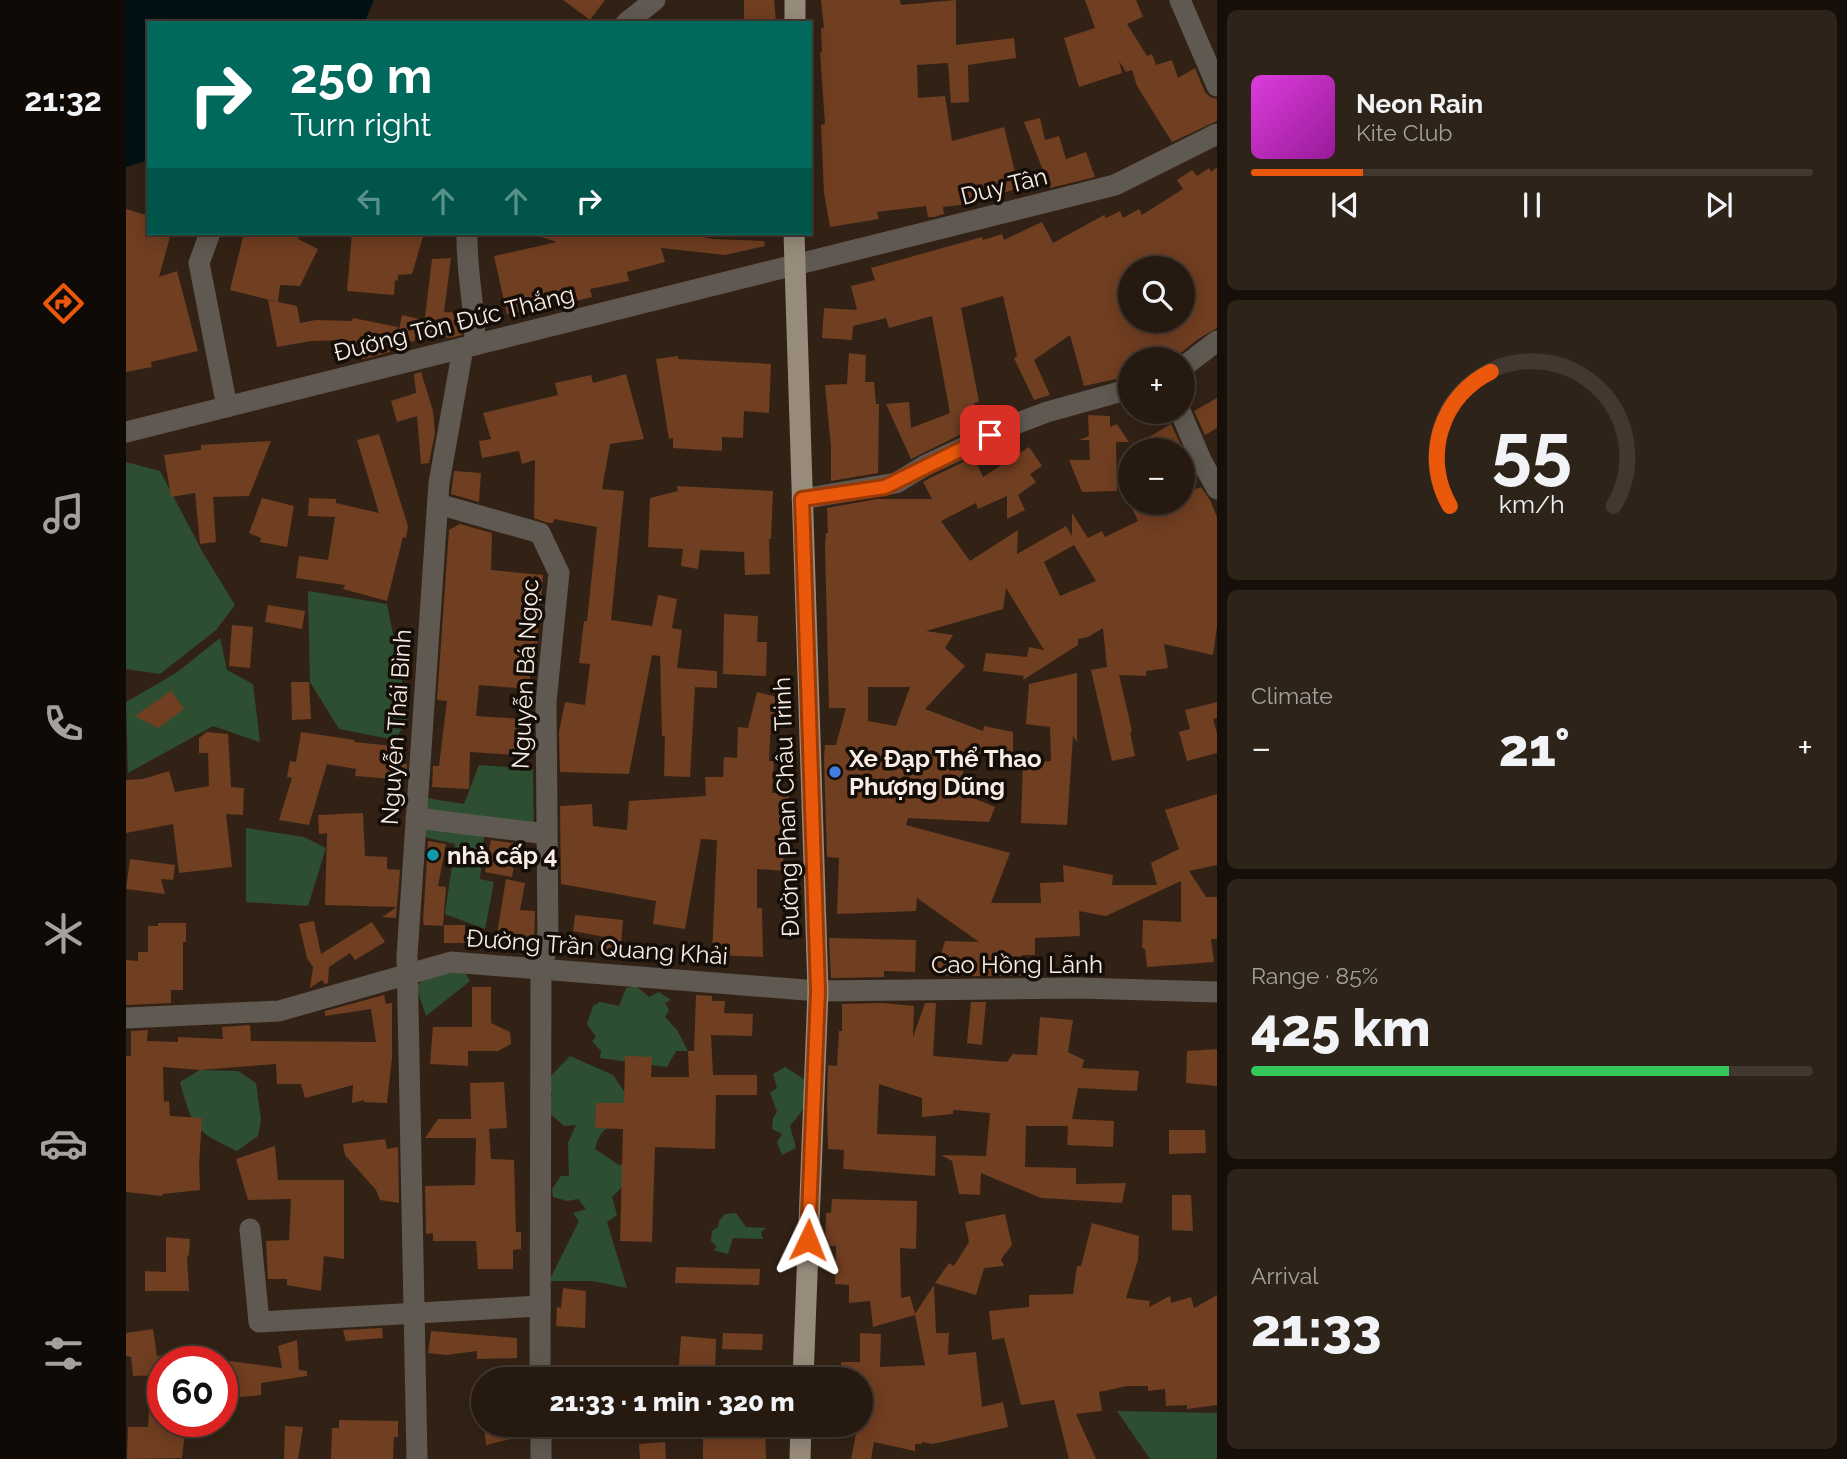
<!DOCTYPE html>
<meta charset="utf-8">
<style>
:root{--surface:#261a10;--page:#2e2319;--text:#f1f3f6;--muted:#a4a19f;--line:#423830;--accent:#ea580c}
body{margin:0;font-family:Raleway,sans-serif;background:var(--page);color:var(--text);height:100vh;display:flex;flex-direction:column;font-size:26px;white-space:nowrap}
*{box-sizing:border-box;margin:0}
p{font-size:23px;color:var(--muted)}
.icon{flex:none;width:38px;height:38px;fill:none;stroke:currentColor;stroke-width:2;stroke-linecap:round;stroke-linejoin:round}
.map{position:relative;flex:1;overflow:hidden}
.panel{display:flex;flex-direction:column;gap:10px;padding:10px;background:#150e09;width:630px}
.panel>*{flex:none}
.guide{position:absolute;left:21px;top:21px;width:665px;height:214px;border-radius:0px;box-shadow:0 4px 18px #0003,0 0 0 2px var(--line);background:#00695c;color:#fff;overflow:hidden}
.tools{position:absolute;left:992px;top:256px;display:grid;gap:14px}
.tools a{display:grid;place-items:center;width:77px;height:77px;border-radius:50%;background:var(--surface);box-shadow:0 4px 18px #0003,0 0 0 2px var(--line);font-size:35px}
.speed{position:absolute;left:21px;top:1346px;display:flex;gap:14px;font-size:35px;font-weight:700;text-align:center}
.speed>*{display:grid;place-content:center;width:91px;height:91px;border-radius:50%;background:var(--surface);box-shadow:0 4px 18px #0003,0 0 0 2px var(--line);line-height:1}
.speed .limit{border:10px solid #d22;background:#fff;color:#111}
.pin{position:absolute;display:grid;place-items:center;width:60px;height:60px;color:#fff;margin:-30px;border-radius:14px;box-shadow:0 4px 10px #0006}
.me{position:absolute;width:77px;margin:-38px;rotate:2deg;stroke-linejoin:round;filter:drop-shadow(0 0 5px #0008)}
.turn{display:flex;align-items:center;gap:24px;height:147px;padding:0 28px;font-size:32px}
.turn .icon{width:91px;height:91px;stroke-width:2.5}
.turn b{display:block;font-size:49px;line-height:60px}
.lanes{display:flex;align-items:center;height:66px;padding:0 28px;background:#0003;justify-content:center;gap:35px;direction:ltr}
.lanes .off{opacity:.35}
.big{font-size:52px;font-weight:800;line-height:1.1}
.panel .tile{flex:1;display:flex;flex-direction:column;justify-content:center;gap:10px;min-width:0;padding:0 24px;border-radius:10px;background:var(--page)}
.panel .dial{align-items:center;gap:0}
.dial svg{height:182px;overflow:visible;fill:none;stroke:var(--line);stroke-width:7;stroke-linecap:round;text-anchor:middle}
.dial text{fill:var(--text);stroke:none}
.song{display:flex;align-items:center;gap:21px}
.cover{width:84px;height:84px;border-radius:10px;background:linear-gradient(135deg,hsl(300 70% 55%),hsl(300 70% 35%))}
.played{height:7px;border-radius:4px;background:linear-gradient(90deg,var(--accent) 20%,var(--line) 20%)}
.keys{display:flex;justify-content:space-around;direction:ltr}
.heat{display:flex;justify-content:space-between;align-items:center;font-size:38px;direction:ltr}
.charge{height:10px;border-radius:5px;background:linear-gradient(90deg,#34c759 85%,var(--line) 0)}
.trip{position:absolute;left:345px;top:1367px;width:402px;height:70px;border-radius:35px;background:var(--surface);box-shadow:0 4px 18px #0003,0 0 0 2px var(--line);font-weight:800;line-height:70px;text-align:center}
main{display:flex;flex:1;min-height:0}
.tab-bar{display:flex;flex-direction:column;width:126px;justify-content:space-around;align-items:center;background:#0f0a06;color:var(--muted)}
.tab-bar .icon{width:49px;height:49px}
.tab-bar .active{color:var(--accent)}
.tab-bar b{font-size:32px;color:var(--text)}
.map>svg:first-child{display:block}
</style>
<main>
<nav class="tab-bar">
<b>21:32</b>
<svg class="icon active" aria-label="directions" viewBox="0 0 24 24"><path d="M12 3l9 9-9 9-9-9zM9 14v-3h6M13 9l2 2-2 2"/></svg>
<svg class="icon" aria-label="music" viewBox="0 0 24 24"><path d="M9 18V5l10-2v13"/><circle cx="6" cy="18" r="3"/><circle cx="16" cy="16" r="3"/></svg>
<svg class="icon" aria-label="phone" viewBox="0 0 24 24"><path d="M5 4h4l2 5-3 2q2 4 5 5l2-3 5 2v4C11 20 4 13 5 4z"/></svg>
<svg class="icon" aria-label="climate" viewBox="0 0 24 24"><path d="M12 3v18M4 7l16 10M4 17L20 7"/></svg>
<svg class="icon" aria-label="car" viewBox="0 0 24 24"><path d="M5 17H2v-5l4-1 3-4h7l3 4 3 1v5h-3M9 17h6M6 11h13"/><circle cx="7" cy="17" r="2"/><circle cx="17" cy="17" r="2"/></svg>
<svg class="icon" aria-label="filters" viewBox="0 0 24 24"><path d="M4 7h16M4 17h16"/><circle cx="9" cy="7" r="2"/><circle cx="15" cy="17" r="2"/></svg>
</nav>
<div class="map">
<svg width="1091" height="1459" viewBox="0 0 1091 1459">
<rect width="100%" height="100%" fill="#322215"/>
<g fill="#2e4e31">
<path d="M0,462L34,471L77,553L109,605L90,630L34,674L0,669Z"/>
<path d="M182,591L261,604L283,716L269,740L213,729L184,682Z"/>
<path d="M94,638L101,670L127,684L134,742L87,726L2,773L0,702L50,673Z"/>
<path d="M353,765L407,769L408,838L359,827L354,879L368,882L359,929L319,914L329,844L289,835L301,798L338,804Z"/>
<path d="M120,828L178,837L200,848L182,906L120,902Z"/>
<path d="M336,967L344,981L300,1016L290,987L303,974Z"/>
<path d="M510,986L523,997L533,992L545,1000L539,1003L543,1010L539,1017L551,1030L562,1051H550L541,1067L474,1058L475,1051L466,1041L470,1037L461,1024L467,1006L474,1002L493,1006L500,988Z"/>
<path d="M444,1056L487,1075L509,1108L512,1119C487,1127 476,1122 469,1149L493,1165L507,1161L498,1185L486,1197L491,1215L481,1222L501,1288L466,1281H423L453,1221L447,1213L460,1209L452,1199L441,1201L427,1197L426,1189L435,1176H443L442,1143L450,1125L438,1126L421,1111L418,1098L426,1096L422,1079Z"/>
<path d="M659,1067L679,1080L677,1088C686,1104 673,1114 664,1126L670,1148L656,1155L651,1142L656,1134L646,1129L647,1118L651,1112L644,1093L651,1088L647,1074Z"/>
<path d="M74,1070L112,1071L130,1083L135,1120L132,1136L111,1151C68,1131 66,1127 54,1082Z"/>
<path d="M610,1213L620,1227L640,1228L635,1232L637,1239L607,1238L602,1254L587,1250L591,1247L585,1241L586,1231L592,1227L593,1221L599,1214Z"/>
<path d="M991,1411L1091,1413V1459H1024Z"/>
</g>
<path fill="#001216" d="M0,0H248L238,23H23V160L0,167Z"/>
<g fill="#703e21" fill-rule="evenodd">
<path d="M437,0H479L464,20Z"/>
<path d="M618,0H648L650,23H618Z"/>
<path d="M695,0H774L775,5L830,0V45L888,38L890,58L842,65L843,102L825,103L822,63L791,65L792,98L819,96L826,141L878,127L893,188L841,204L817,207L818,214L808,217H802L800,206L751,212L753,219L704,227L698,193L695,125L699,124L694,52H696L695,28H698Z"/>
<path d="M959,0H1010L1017,17L1001,24L1021,56L1026,54L1030,65L1046,60L1052,78L1069,68L1079,92L1084,97L1091,99V121L1046,142L1011,86L1006,70L1000,72L993,61L996,73L953,87L938,38L969,28Z"/>
<path d="M914,118L919,140L933,136L940,159L960,152L969,177L924,188L898,122Z"/>
<path d="M1091,167V328L1072,339L1047,359H1004V376L958,386L944,335L908,360L924,395L908,400L888,358L891,356L877,296L835,308L853,402L848,403L856,424L785,459L760,404L783,402L785,428L824,413L806,316L763,328L760,318L727,326L726,340L696,338L698,308L731,310L725,286L749,280L745,268L856,237L857,240L876,234L878,240L916,222L927,243L978,215L980,218L994,211L997,218L1013,209L1016,215L1057,189L1051,180L1066,170L1071,176L1083,168L1085,172ZM1004,268H1057V320H1004Z"/>
<path d="M0,209L23,216V233H45L33,277L51,271L72,351L25,362L26,367L0,372Z"/>
<path d="M118,233H175L172,239L192,249L174,286L154,285L152,302L104,290Z"/>
<path d="M226,233H298L286,274L272,275V281L269,280L268,295L221,291Z"/>
<path d="M413,233H559L586,239L638,241L639,246L599,255L535,248L539,262L501,272L503,281L464,289L466,297L411,311L410,308L381,314L368,256L431,242L412,236Z"/>
<path d="M325,258L318,312L334,313L336,335L324,338L297,334L306,259Z"/>
<path d="M142,300L171,306L174,323L190,320L226,321L227,318L272,327L264,352L238,359L216,354L219,340L185,341L151,347Z"/>
<path d="M276,315L293,319L288,342L271,338Z"/>
<path d="M723,353L740,355L739,382H748L750,404H753L752,473L705,481V447L699,385L721,384Z"/>
<path d="M552,356V359L645,364L643,413L618,411L617,438L596,437V451L547,448V438L543,439L530,359Z"/>
<path d="M295,372L307,411L309,433L303,463L295,464L291,416L271,422L265,401L290,393L288,374Z"/>
<path d="M500,374L518,439L484,444L476,489L498,491L485,620L526,626L532,595L551,599L546,628L556,630L551,668L591,671V688L569,687L564,777L538,776L539,736H536L534,656L526,655L503,774L434,772L433,732L439,702L459,705L464,664L453,663L458,621H461L471,527L428,519L427,523H422L408,518L409,460L396,464L393,451L356,458L353,441L365,439L357,413L432,395L429,383L465,375L467,383Z"/>
<path d="M1091,398V428L1079,435L1068,411Z"/>
<path d="M962,415L984,416V427L991,424L1003,442H990L991,491L956,492L943,460H964L963,440H953L963,436Z"/>
<path d="M1045,424L1054,443L1038,450H1001Z"/>
<path d="M253,434L282,526L280,538L277,537L261,601L217,589L219,585L170,578L173,556L202,560L209,517L182,516L183,498L210,499V503L253,513L231,440Z"/>
<path d="M145,441L123,496L87,497L90,542L74,544L69,493L45,497L38,455L75,450V445Z"/>
<path d="M903,447L916,466L904,474L910,482L892,495L899,510L881,519V496L852,509L850,503L815,521L844,561L892,530L891,554L940,526L946,536V513L962,538L976,531L979,537L1012,521L1003,502H1061L1057,494L1075,487L1084,500L1091,517V627L1087,655L1038,644L1042,668L1020,671V676L993,675L1006,731L1004,732L1009,756L986,761L965,670L981,667L977,628L962,637L952,639V645L897,680L898,676L857,671L860,653L901,657L903,647L918,650L880,588L877,609L800,631L827,635L819,648L839,666L799,709L857,731L858,726L887,732V761L843,752L834,783L815,785L869,807L863,822L782,818L780,825L884,853L865,903H915L914,883L938,882L937,865L987,875L986,885H1031L1025,863L1053,849L1039,810L1091,794V865L1063,871L1080,897H1091V939H1085L1088,962L1021,967L1019,949L1016,948L1017,920L1055,922V881L980,916L953,911L954,936L909,938V955H896L897,976H823L809,972L819,941L853,942L791,898L790,911L711,914L713,858L701,857L698,758L699,745H710L720,708H703L699,546L700,533H702L701,508L751,499H806L797,482L806,477L848,457L857,477ZM948,545L970,581L934,596L918,562ZM742,687H784L770,726L742,721Z"/>
<path d="M328,471L355,473L353,502L325,494Z"/>
<path d="M551,486L647,491L645,539H643L644,574L619,575L618,552L574,550L572,569L555,566L557,549L522,547L524,498L552,491Z"/>
<path d="M136,498L168,506L161,547L134,542L135,538L123,533Z"/>
<path d="M334,524L366,533L365,570L417,575L411,644H407L403,689L353,685L350,716L394,719L391,755L344,752L343,789L306,787L307,766H313L321,701L311,700L323,530Z"/>
<path d="M142,605L179,611L176,629L139,622Z"/>
<path d="M598,614L632,616L631,642H641L640,676L597,674Z"/>
<path d="M106,625L127,627L124,668L103,666Z"/>
<path d="M951,673V742L947,736L941,825L895,823L897,762L925,761L924,727L900,724L903,684Z"/>
<path d="M165,682H183L185,719L166,720Z"/>
<path d="M45,691L58,709L32,728L9,716Z"/>
<path d="M631,692L652,697L645,722L643,761H648L646,793L663,792L661,835L656,834L658,871L631,869V908H636L637,957L586,955L591,840L575,839L559,929L527,924L530,901L435,884L434,806L466,804L467,826L501,830L503,801L580,796L579,777H597L598,757L611,758L612,727L622,728Z"/>
<path d="M1091,702V718L1087,719L1091,733V753L1061,761L1053,732L1064,729L1059,710Z"/>
<path d="M81,732L102,734L105,787L118,788L117,815L100,814L106,867L53,873L47,824L0,833V780L17,779L43,771L49,792L83,786L82,753H73V738Z"/>
<path d="M175,732L229,740L228,742L276,747L275,764H281L280,780L229,776L230,769L201,764L183,825L153,820L166,778L161,777L164,761L170,762Z"/>
<path d="M237,813L239,856L261,857V869L274,870L270,918L256,917L271,907L199,905L201,833L193,834L192,815Z"/>
<path d="M365,840L392,844L386,877L359,872Z"/>
<path d="M302,841L320,844L312,886L320,887L317,926L298,925L297,921Z"/>
<path d="M4,859L49,865L47,880L35,879L39,894L0,889Z"/>
<path d="M380,879L399,883L394,910L409,911L408,945L370,940Z"/>
<path d="M449,915L497,920L494,956L478,954L479,937L447,931Z"/>
<path d="M188,921L195,954L246,922L259,942L229,960L224,953L203,967L202,983L199,984L196,980L184,988L187,967L181,958L173,924Z"/>
<path d="M32,923H60V942H57V990H45V1003L0,1005V960L12,961V952H22V926H32Z"/>
<rect x="318" y="925" width="21" height="18"/>
<path d="M703,938L790,940L789,972L758,971V977L705,978Z"/>
<path d="M346,987H365V1023L384,1032L385,1044L372,1051H342V1066L304,1064L307,1027H346Z"/>
<path d="M258,995L260,1004L266,1003V1058L261,1103L238,1102V1100L226,1103L227,1085L179,1098L175,1084H151L150,1064L74,1070L37,1067L38,1102L43,1101L44,1116L76,1118L73,1164L74,1190L36,1194V1196L0,1192V1056H5V1031L22,1030L21,1041L52,1042V1037L97,1039L96,1027L124,1025L125,1041L250,1042L245,1009L199,1016V1011Z"/>
<path d="M570,995L586,996V1001H599L598,1013L627,1014L626,1036L585,1035L587,1075H631V1095H590L589,1149L529,1147L526,1242L494,1241L497,1129L469,1128L470,1103H498L499,1056L526,1057L525,1077H563L562,1051H568Z"/>
<path d="M845,1002H860L856,1045L841,1043Z"/>
<path d="M757,1003L788,1006L787,1037L799,1003H810L807,1056L881,1062L887,1054L911,1055L914,1017L947,1020L942,1052L958,1060L956,1068L1013,1071L1011,1091L952,1088L946,1119L988,1121L987,1147L941,1145L942,1126H900L899,1167L950,1168V1184L1000,1183L996,1203L915,1198L855,1173L854,1195L833,1194L826,1161L815,1155L860,1156L864,1113L827,1110V1114L796,1117V1098L753,1084L751,1134L810,1136L809,1176L717,1169L718,1150L702,1149L701,1104L702,1065L711,1066L713,1031H716V1004Z"/>
<path d="M1091,1049V1086L1060,1083L1061,1051Z"/>
<path d="M378,1082L381,1128L363,1129L365,1159L388,1160L390,1232H395V1249L387,1250V1269H352L350,1241H307V1233L300,1234L299,1186L349,1185L350,1138H299L312,1119H345L344,1083Z"/>
<path d="M1043,1130H1079L1080,1153L1043,1154Z"/>
<path d="M259,1139L261,1149L272,1147L273,1203L254,1200L250,1190L219,1155L217,1144Z"/>
<path d="M149,1146L152,1180H218V1259L198,1256L195,1291L161,1285V1279H142L140,1241L163,1240L165,1199L122,1200L110,1159Z"/>
<path d="M1046,1195H1065L1067,1231L1046,1230Z"/>
<path d="M706,1199L791,1201L790,1249L774,1248L775,1298L784,1296L789,1314L808,1285L810,1333H823L822,1355L850,1352L856,1407L877,1402L882,1427L807,1444L796,1442L795,1444H789V1451L748,1442L745,1459H725L732,1424H735V1419L739,1420V1379H715V1362H734V1333L755,1334L754,1367L799,1365L789,1315L747,1327L744,1301L723,1303V1285L709,1284L710,1246H699L700,1213H705Z"/>
<path d="M879,1214L886,1245L875,1259L878,1266L858,1268L850,1295L809,1283L823,1263L828,1266L843,1242L839,1222Z"/>
<path d="M966,1223L1013,1236L1012,1260L1000,1298L1024,1301L1023,1307L1044,1296L1045,1303L1065,1297L1068,1308L1091,1295V1405L1061,1409V1405L1040,1406L1039,1389L1022,1391V1386H1001L973,1392L976,1411L950,1414L970,1459H943L928,1400L895,1405L878,1338L866,1340L863,1311L903,1307V1295L947,1294L951,1266H955Z"/>
<path d="M40,1237L64,1239L63,1255L61,1256L63,1291H19V1271L40,1272Z"/>
<path d="M550,1267L634,1269L633,1285L549,1283Z"/>
<path d="M437,1288L460,1291L459,1328L430,1326L431,1307L435,1308Z"/>
<path d="M256,1328L257,1338L220,1341L217,1330Z"/>
<path d="M27,1329L31,1356L37,1355V1375L7,1376L5,1357L0,1356V1333Z"/>
<path d="M305,1331L391,1338V1358L351,1359V1351L320,1355L302,1353Z"/>
<path d="M597,1333L637,1334L636,1350L596,1349Z"/>
<path d="M555,1336L590,1339L589,1379L552,1378Z"/>
<path d="M171,1340L173,1370L181,1371V1376L135,1383V1395L96,1399V1360L156,1368L152,1346Z"/>
<path d="M24,1390L37,1391V1421H60L56,1458L1,1459L2,1427H22Z"/>
<path d="M213,1420L272,1421V1437H268L267,1459H205L206,1428H213Z"/>
<path d="M358,1424H402V1435L360,1445Z"/>
<path d="M577,1424H639L640,1459H577Z"/>
<path d="M159,1426L177,1427L172,1459H158Z"/>
<path d="M539,1442L540,1459H514L513,1444Z"/>
</g>
<g fill="none" stroke-linecap="round" stroke-linejoin="round">
<g stroke="#5f5951" stroke-width="21">
<path d="M1054,0L1091,86"/>
<path d="M500,23L529,0"/>
<path d="M84,233L73,263L101,407"/>
<path d="M341,233C340,270 349,307 349,345"/>
<path d="M1057,367L1091,341"/>
<path d="M1054,411L1075,460L1091,489"/>
<path d="M0,432L989,185L1091,134"/>
<path d="M676,499L770,483L800,465L884,426L921,412L1004,389"/>
<path d="M312,504L414,533L433,573L420,702L422,944L415,968L414,1379"/>
<path d="M290,818L421,834"/>
<path d="M0,1018L153,1011L325,962L692,991L953,988L1091,992"/>
<path d="M124,1229L133,1322L414,1306"/>
<path d="M604,1379L677,1378"/>
<path d="M415,1424V1459"/>
<path d="M291,1459L281,956L313,483L337,348"/>
</g>
<g stroke="#978c7b" stroke-width="21">
<path d="M669,23V0"/>
<path d="M668,233L692,991L677,1379"/>
<path d="M674,1459L675,1424"/>
</g>
</g>
<g fill="none" stroke-linecap="round" stroke-linejoin="round">
<g stroke="#983908" stroke-width="18">
<path id="route" d="M682,1240L692,991L676,499L759,487L864,435"/>
</g>
<use href="#route" stroke="#ea580c" stroke-width="12"/>
</g>
<circle fill="#3f7fe0" stroke="#140d08" stroke-width="2.5" cx="709" cy="772" r="7"/>
<circle fill="#0f9aa8" stroke="#140d08" stroke-width="2.5" cx="307" cy="855" r="7"/>
<g text-anchor="middle" dominant-baseline="central" stroke-width="7" stroke-linejoin="round" paint-order="stroke">
<g font-size="24" fill="#f8ece4" stroke="#140d08">
<text transform="translate(878 186) rotate(-14)">Duy Tân</text>
<text transform="translate(328 323) rotate(-14)">Đường Tôn Đức Thắng</text>
<text transform="translate(399 674) rotate(-87)">Nguyễn Bá Ngọc</text>
<text transform="translate(270 727) rotate(-86)">Nguyễn Thái Bình</text>
<text transform="translate(660 807) rotate(-92)">Đường Phan Châu Trinh</text>
<text transform="translate(471 947) rotate(4)">Đường Trần Quang Khải</text>
<text x="891" y="964">Cao Hồng Lãnh</text>
</g>
<g font-size="24" font-weight="bold" fill="#f8ece4" stroke="#140d08" text-anchor="start">
<text x="723" y="758">Xe Đạp Thể Thao<tspan x="723" dy="28">Phượng Dũng</tspan></text>
<text x="321" y="855">nhà cấp 4</text>
</g>
</g>
</svg>
<div class="tools">
<a><svg class="icon" aria-label="search" viewBox="0 0 24 24"><circle cx="10" cy="10" r="6"/><path d="M15 15l6 6"/></svg></a>
<a>+</a>
<a>−</a>
</div>
<div class="speed"><div class="limit">60</div></div>
<div class="pin" style="left:864px;top:435px;background:#d93025"><svg class="icon" aria-label="arrive" viewBox="0 0 24 24"><path d="M6 21V4h12l-3 4 3 4H6"/></svg></div>
<svg class="me" style="left:682px;top:1240px" viewBox="-20 -20 40 40"><path d="M0-17L14 15 0 8-14 15z" fill="#ea580c" stroke="#fff" stroke-width="4"/></svg>
<div class="trip">21:33 · 1 min · 320 m</div>
<div class="guide">
<div class="turn"><svg class="icon" aria-label="right" viewBox="0 0 24 24"><path d="M7 20v-9h11M14 6l5 5-5 5"/></svg><div><b>250 m</b>Turn right</div></div>
<div class="lanes"><svg class="icon off" aria-label="left" viewBox="0 0 24 24"><path d="M17 20v-9H6M10 6l-5 5 5 5"/></svg><svg class="icon off" aria-label="ahead" viewBox="0 0 24 24"><path d="M12 20V5M6 11l6-6 6 6"/></svg><svg class="icon off" aria-label="ahead" viewBox="0 0 24 24"><path d="M12 20V5M6 11l6-6 6 6"/></svg><svg class="icon" aria-label="right" viewBox="0 0 24 24"><path d="M7 20v-9h11M14 6l5 5-5 5"/></svg></div>
</div>
</div>
<section class="panel">
<div class="tile">
<div class="song"><i class="cover"></i><div><b>Neon Rain</b><p>Kite Club</p></div></div>
<div class="played"></div>
<div class="keys"><svg class="icon" aria-label="previous" viewBox="0 0 24 24"><path d="M18 5L8 12l10 7zM5 5v14"/></svg><svg class="icon" aria-label="pause" viewBox="0 0 24 24"><path d="M8 5v14M16 5v14"/></svg><svg class="icon" aria-label="next" viewBox="0 0 24 24"><path d="M6 5l10 7-10 7zM19 5v14"/></svg></div>
</div>
<div class="tile dial"><svg viewBox="0 0 100 80">
<path d="M14 69A42 42 0 1 1 86 69"/>
<path d="M14 69A42 42 0 0 1 32 10" stroke="#ea580c"/>
<text x="50" y="56" font-size="32" font-weight="700">55</text>
<text x="50" y="72" font-size="11">km/h</text>
</svg></div>
<div class="tile"><p>Climate</p>
<div class="heat"><a>−</a><b class="big">21°</b><a>+</a></div>
</div>
<div class="tile"><p>Range · 85%</p><b class="big">425 km</b><div class="charge"></div></div>
<div class="tile"><p>Arrival</p><b class="big">21:33</b></div>
</section>
</main>
